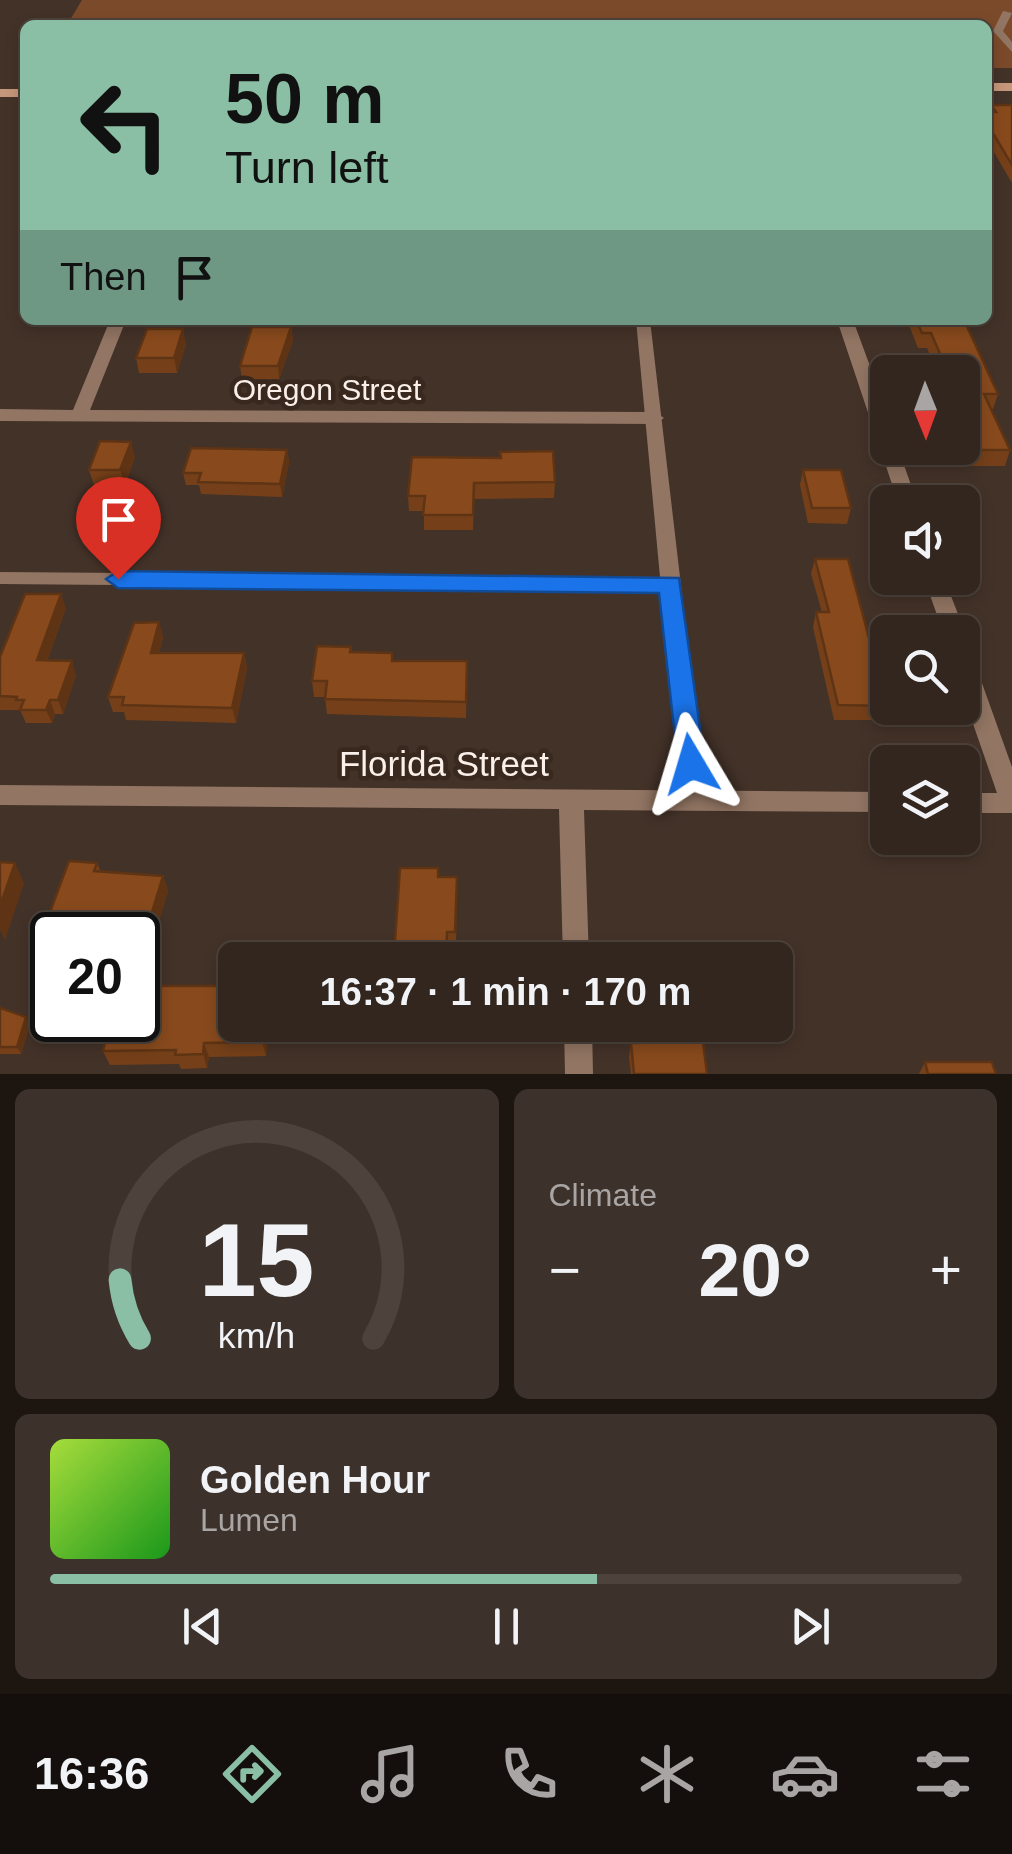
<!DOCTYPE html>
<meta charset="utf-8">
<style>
:root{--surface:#32261e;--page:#3d322b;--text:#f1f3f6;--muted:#a8a5a4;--line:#4d433c;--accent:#8abfa5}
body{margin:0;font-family:Arial,sans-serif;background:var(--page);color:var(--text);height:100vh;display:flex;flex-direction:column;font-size:38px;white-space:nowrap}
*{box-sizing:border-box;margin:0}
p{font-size:32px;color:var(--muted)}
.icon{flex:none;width:55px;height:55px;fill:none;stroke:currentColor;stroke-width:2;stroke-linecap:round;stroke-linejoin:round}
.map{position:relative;height:1074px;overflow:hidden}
.details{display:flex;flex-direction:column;gap:15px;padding:15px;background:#1c1510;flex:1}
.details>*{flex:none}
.guide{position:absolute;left:20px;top:20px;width:972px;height:305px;border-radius:15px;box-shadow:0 5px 15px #0003,0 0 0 2px var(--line);background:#8abfa5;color:#111;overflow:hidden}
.needle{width:65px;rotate:179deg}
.tools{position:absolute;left:870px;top:355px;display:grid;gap:20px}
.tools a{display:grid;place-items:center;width:110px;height:110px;border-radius:15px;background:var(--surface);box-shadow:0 5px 15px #0003,0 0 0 2px var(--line);font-size:50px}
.speed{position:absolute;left:30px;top:912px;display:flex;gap:20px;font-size:50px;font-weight:700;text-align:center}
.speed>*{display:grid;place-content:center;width:130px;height:130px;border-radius:50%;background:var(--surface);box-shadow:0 5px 15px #0003,0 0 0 2px var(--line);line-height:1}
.speed .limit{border:5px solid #111;border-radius:15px;background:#fff;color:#111}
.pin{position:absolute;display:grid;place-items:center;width:85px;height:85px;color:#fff;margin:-102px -42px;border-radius:50% 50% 50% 0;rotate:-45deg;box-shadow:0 0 10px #0007}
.pin .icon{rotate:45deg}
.me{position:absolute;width:110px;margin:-55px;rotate:353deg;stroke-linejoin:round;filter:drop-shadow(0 0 8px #0008)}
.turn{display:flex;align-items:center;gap:35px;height:210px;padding:0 40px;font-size:45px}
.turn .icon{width:130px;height:130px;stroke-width:2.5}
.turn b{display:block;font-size:70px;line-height:85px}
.then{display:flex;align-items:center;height:95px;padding:0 40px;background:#0003;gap:20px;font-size:38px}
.big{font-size:75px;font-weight:800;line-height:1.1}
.details .widget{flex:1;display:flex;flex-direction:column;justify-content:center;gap:15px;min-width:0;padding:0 35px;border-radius:15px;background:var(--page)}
.details .dial{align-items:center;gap:0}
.dial svg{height:260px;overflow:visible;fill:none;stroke:var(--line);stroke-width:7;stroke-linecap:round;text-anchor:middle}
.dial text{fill:var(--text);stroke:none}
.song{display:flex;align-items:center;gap:30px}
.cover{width:120px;height:120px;border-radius:15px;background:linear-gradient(135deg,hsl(80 70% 55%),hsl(120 70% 35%))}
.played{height:10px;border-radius:5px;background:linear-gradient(90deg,var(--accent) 60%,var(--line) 60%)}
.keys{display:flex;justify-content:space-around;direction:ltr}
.heat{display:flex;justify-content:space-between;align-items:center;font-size:55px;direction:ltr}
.details .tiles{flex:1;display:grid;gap:15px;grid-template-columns:1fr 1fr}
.widget:last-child{grid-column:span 2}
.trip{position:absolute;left:218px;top:942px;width:575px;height:100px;border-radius:15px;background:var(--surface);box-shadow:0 5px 15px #0003,0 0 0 2px var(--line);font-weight:800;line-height:100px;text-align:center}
.tabs{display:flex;height:160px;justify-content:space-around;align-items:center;background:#140f0c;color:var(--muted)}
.tabs .icon{width:70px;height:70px}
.tabs .active{color:var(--accent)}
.tabs b{font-size:45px;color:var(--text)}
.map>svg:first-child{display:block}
</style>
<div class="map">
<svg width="1012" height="1074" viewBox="0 0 1012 1074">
<rect width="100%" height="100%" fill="#433228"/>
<path fill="#7b4a2a" d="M82,0H1012V68H988V25H67Z"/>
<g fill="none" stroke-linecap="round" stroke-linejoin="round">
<g fill="#927563" fill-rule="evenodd">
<path d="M1003,11L1012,13L1003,31L1012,42V52L993,31Z"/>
<path d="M636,320H650L706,800L703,806L695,809L687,806L684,800L662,590L0,584V572L660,577Z"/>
</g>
<g fill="#927563" fill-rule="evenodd">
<path d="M110,320H126L90,410L655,412L664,418L655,424L0,421V409L73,410Z"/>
<path d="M837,320H853L888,415V448H898L917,502H898Z"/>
<path d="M924,578H944L965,632L962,636V632H943Z"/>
<path d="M962,650L970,652L973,658L1012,767V813H962V793H997L962,692Z"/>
<path d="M0,785L888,792V812L584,810L589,960H563L559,809L0,805Z"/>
<path d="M564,1025H592L593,1074H565Z"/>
</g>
<g fill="#c6977a" fill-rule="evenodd">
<rect x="988" y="83" width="24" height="8"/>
<rect x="0" y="89" width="25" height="8"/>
</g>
</g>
<g fill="#754019">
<path d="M991,105H1012V183L988,142V112Z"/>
<path d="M907,320H964L998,394L993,409H991L1010,450L1005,466H966L959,448H962V372H937L927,348H918Z"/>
<path d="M291,327L293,340L279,379H242L240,366Z"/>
<path d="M186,344L177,373H139L136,358Z"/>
<path d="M287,450L289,462L282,497L201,494L199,485H186L183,473Z"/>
<path d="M135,457L125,485H94L89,470Z"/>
<path d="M412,457L555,482L554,498L474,499L473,530H424V511H409L408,496Z"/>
<path d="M803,470L851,508L847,524L808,523L800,485Z"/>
<path d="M815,559L887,706L882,720H834L813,627L816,612H822L811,574Z"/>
<path d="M66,608L47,661L76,675L63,714H55L52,723H26L20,710H0V657Z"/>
<path d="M159,622L163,637L159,653H244L247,668L236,723L126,720L124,712H113L108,697Z"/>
<path d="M351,647L352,652L392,653L393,661H467L466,718L327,714L325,697H314L312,681Z"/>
<path d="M97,863L101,872L163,876L168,891L156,930L142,929L138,944V935H52V959L45,958L38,944Z"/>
<path d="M438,877H457L456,947L394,955Z"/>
<path d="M0,1008L30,1024L21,1054H0Z"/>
<path d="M269,1025L266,1056L209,1057L207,1068L181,1069L179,1064L110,1065L103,1051Z"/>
<path d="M631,1043L707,1074H631L629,1057Z"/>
<path d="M925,1062L996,1074H919Z"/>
</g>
<g fill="#5f3414">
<path d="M291,327L293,340L279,379L278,366Z"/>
<path d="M183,329L186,344L177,373L174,358Z"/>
<path d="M131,442L135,457L125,485L120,470Z"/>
<path d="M287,450L289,462L282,497L280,484Z"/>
<path d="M61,594L66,608L42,674L37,660Z"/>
<path d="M159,622L163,637L155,668L151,653Z"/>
<path d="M244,653L247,668L236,723L232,708Z"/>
<path d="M72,661L76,675L63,714L58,700Z"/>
<path d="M50,700L55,714L52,723L46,710Z"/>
<path d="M15,863L24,883L5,940L0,930V906Z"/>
<path d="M163,876L168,891L156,930L151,915Z"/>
<path d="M137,914L142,929L138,944V935H130Z"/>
<path d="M26,1017L30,1024L21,1054L17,1047Z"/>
<path d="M264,1025H269L266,1056L262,1042Z"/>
<path d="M204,1043L209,1057L207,1068L203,1054Z"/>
</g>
<g fill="#884a1d" stroke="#5f3414" stroke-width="2.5">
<path d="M991,105H1012V165L988,125V112H996Z"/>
<path d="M916,320H964L998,394H984L1010,450H971L962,430V417H967L962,407V372H948L931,333H922Z"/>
<path d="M252,327H291L278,366H240Z"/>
<path d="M147,329H183L174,358H136Z"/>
<path d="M100,441L131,442L120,470H89Z"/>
<path d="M191,448L287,450L280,484L198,482L201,473H183Z"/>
<path d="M553,451L555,482L474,483L473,515H423L425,496H408L412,457L501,458L500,452Z"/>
<path d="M803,470H841L851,508H812Z"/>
<path d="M815,559H848L887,706L838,705L816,612H829Z"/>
<path d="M25,594H61L37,660L72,661L58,700H50L46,710H20L24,700H16L17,697L0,696V657Z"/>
<path d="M159,622L151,653H244L232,708L122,705L124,697H108L134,623Z"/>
<path d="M317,646L351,647L350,652L392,653V661H467L466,702L325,699L327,681H312Z"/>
<path d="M69,861L97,863L94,871L163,876L151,915L137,914L130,935H52V945L38,944Z"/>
<path d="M0,862L15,863L0,906Z"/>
<path d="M400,868H438V877H457L455,932H447L446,960H383L384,955H394Z"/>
<path d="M138,986H235V1025H264L262,1042L204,1043L203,1054L175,1055L176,1050L103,1051L110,1020H138Z"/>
<path d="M0,1008L26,1017L17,1047H0Z"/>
<path d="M703,1042L707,1074H634L631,1043Z"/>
<path d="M925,1062H992L996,1074H928Z"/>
</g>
<path fill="#1a73e8" stroke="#114b97" stroke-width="2.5" d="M118,571L679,578L705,764L701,772L691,775L682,772L678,764L659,593L118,588L106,579Z"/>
<g text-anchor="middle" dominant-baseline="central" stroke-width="9" stroke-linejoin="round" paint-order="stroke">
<g font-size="30" fill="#faefe9" stroke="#38281e">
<text x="327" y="389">Oregon Street</text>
</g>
<g font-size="35" fill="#faefe9" stroke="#38281e">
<text x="444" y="763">Florida Street</text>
</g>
</g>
</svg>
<div class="tools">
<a><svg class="needle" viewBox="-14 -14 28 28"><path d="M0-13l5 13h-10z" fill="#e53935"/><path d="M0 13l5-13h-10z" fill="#a8a5a4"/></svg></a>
<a><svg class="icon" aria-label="sound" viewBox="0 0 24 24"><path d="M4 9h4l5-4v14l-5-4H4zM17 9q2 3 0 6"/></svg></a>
<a><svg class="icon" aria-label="search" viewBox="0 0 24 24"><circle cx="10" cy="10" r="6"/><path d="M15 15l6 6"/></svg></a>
<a><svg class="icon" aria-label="layers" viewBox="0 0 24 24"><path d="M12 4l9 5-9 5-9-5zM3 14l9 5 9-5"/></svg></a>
</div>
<div class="speed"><div class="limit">20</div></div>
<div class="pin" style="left:118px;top:579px;background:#d93025"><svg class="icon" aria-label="arrive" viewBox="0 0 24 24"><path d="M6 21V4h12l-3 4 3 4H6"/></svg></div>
<svg class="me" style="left:691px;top:764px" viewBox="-20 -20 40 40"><path d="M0-17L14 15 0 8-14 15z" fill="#1a73e8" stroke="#fff" stroke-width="4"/></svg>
<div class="trip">16:37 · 1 min · 170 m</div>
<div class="guide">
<div class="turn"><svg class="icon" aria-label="left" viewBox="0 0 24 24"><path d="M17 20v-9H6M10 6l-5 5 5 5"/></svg><div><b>50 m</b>Turn left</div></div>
<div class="then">Then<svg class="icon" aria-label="arrive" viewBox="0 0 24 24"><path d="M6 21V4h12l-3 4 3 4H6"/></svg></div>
</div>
</div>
<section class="details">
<div class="tiles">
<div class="widget dial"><svg viewBox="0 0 100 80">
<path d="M14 69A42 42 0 1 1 86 69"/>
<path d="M14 69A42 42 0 0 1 8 51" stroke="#8abfa5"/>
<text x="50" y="56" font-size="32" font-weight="700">15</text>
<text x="50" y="72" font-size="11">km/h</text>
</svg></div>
<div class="widget"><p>Climate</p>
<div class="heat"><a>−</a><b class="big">20°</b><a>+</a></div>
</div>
<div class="widget">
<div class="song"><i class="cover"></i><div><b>Golden Hour</b><p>Lumen</p></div></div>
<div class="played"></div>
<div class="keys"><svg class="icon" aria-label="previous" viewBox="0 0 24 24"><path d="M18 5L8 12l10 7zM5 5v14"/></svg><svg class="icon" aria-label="pause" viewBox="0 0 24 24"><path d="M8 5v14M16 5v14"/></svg><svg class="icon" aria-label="next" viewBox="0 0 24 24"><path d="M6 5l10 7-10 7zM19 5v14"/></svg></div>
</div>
</div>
</section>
<nav class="tabs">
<b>16:36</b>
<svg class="icon active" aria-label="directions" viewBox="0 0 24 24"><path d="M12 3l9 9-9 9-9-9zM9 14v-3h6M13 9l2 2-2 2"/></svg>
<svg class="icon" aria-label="music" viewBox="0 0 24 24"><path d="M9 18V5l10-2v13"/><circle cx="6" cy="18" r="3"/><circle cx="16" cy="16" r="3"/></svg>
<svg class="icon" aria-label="phone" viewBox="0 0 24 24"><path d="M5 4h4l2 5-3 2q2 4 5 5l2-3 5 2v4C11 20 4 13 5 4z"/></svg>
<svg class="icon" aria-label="climate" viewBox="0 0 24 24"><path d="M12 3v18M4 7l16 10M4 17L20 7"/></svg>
<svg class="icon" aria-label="car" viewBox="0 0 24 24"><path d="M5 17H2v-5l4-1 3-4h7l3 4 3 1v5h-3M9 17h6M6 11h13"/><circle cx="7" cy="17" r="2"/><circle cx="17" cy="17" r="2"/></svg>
<svg class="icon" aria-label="filters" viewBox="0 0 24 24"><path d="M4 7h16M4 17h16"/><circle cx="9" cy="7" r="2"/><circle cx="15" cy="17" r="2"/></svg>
</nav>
